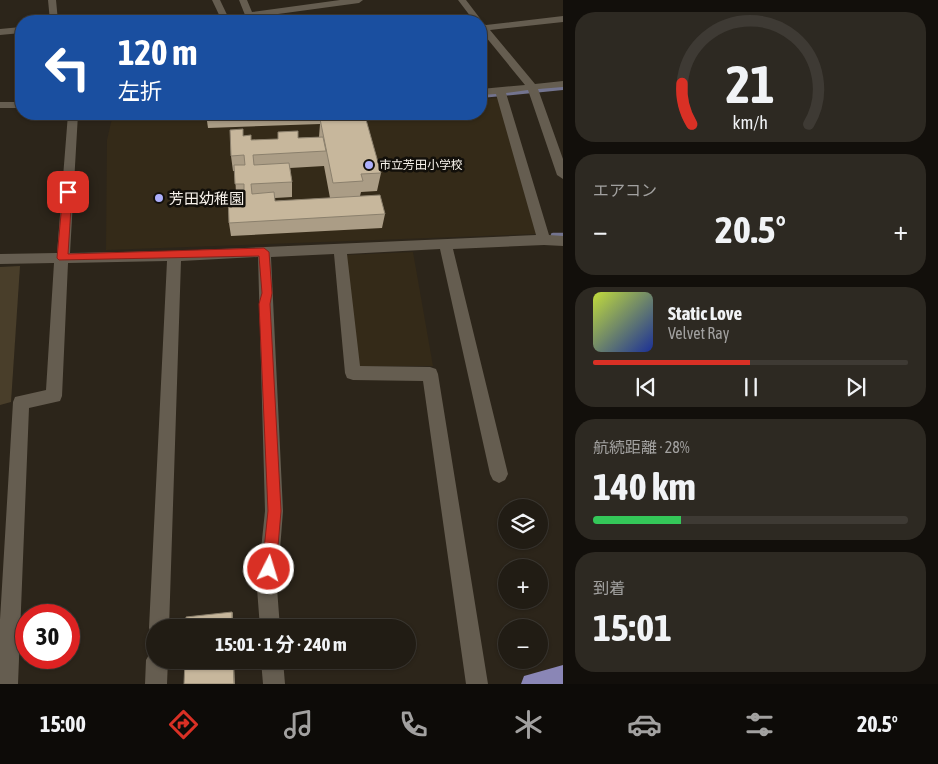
<!DOCTYPE html>
<html lang="ja">
<meta charset="utf-8">
<style>
:root{--surface:#211c14;--page:#2d2922;--text:#f1f3f6;--muted:#a2a1a0;--line:#3e3a34;--accent:#d93025}
body{margin:0;font-family:"Asap Condensed","Noto Sans JP",sans-serif;background:var(--page);color:var(--text);height:100vh;display:flex;flex-direction:column;font-size:19px;white-space:nowrap}
*{box-sizing:border-box;margin:0}
p{font-size:16px;color:var(--muted)}
.icon{flex:none;width:28px;height:28px;fill:none;stroke:currentColor;stroke-width:2;stroke-linecap:round;stroke-linejoin:round}
.map{position:relative;flex:1;overflow:hidden}
.side{display:flex;flex-direction:column;gap:12px;padding:12px;background:#120f0b;width:375px}
.side>*{flex:none}
.guide{position:absolute;left:15px;top:15px;width:472px;height:105px;border-radius:20px;box-shadow:0 1px 4px #0004,0 0 0 1px var(--line);background:#1a4fa0;color:#fff;overflow:hidden}
.buttons{position:absolute;left:498px;top:499px;display:grid;gap:10px}
.buttons a{display:grid;place-items:center;width:50px;height:50px;border-radius:50%;background:var(--surface);box-shadow:0 1px 4px #0004,0 0 0 1px var(--line);font-size:25px}
.speed{position:absolute;left:15px;top:604px;display:flex;gap:10px;font-size:25px;font-weight:700;text-align:center}
.speed>*{display:grid;place-content:center;width:65px;height:65px;border-radius:50%;background:var(--surface);box-shadow:0 1px 4px #0004,0 0 0 1px var(--line);line-height:1}
.speed .limit{border:8px solid #d22;background:#fff;color:#111}
.pin{position:absolute;display:grid;place-items:center;width:42px;height:42px;color:#fff;margin:-21px;border-radius:10px;box-shadow:0 2px 8px #0006}
.me{position:absolute;width:55px;margin:-28px;rotate:5deg;stroke-linejoin:round;filter:drop-shadow(0 0 4px #0008)}
.turn{display:flex;align-items:center;gap:18px;height:105px;padding:0 20px;font-size:22px}
.turn .icon{width:65px;height:65px;stroke-width:2.5}
.turn b{display:block;font-size:35px;line-height:42px}
.big{font-size:38px;font-weight:700;line-height:1.1}
.side .tile{flex:1;display:flex;flex-direction:column;justify-content:center;gap:8px;min-width:0;padding:0 18px;border-radius:20px;background:var(--page)}
.side .dial{align-items:center;gap:0}
.dial svg{height:130px;overflow:visible;fill:none;stroke:var(--line);stroke-width:7;stroke-linecap:round;text-anchor:middle}
.dial text{fill:var(--text);stroke:none}
.song{display:flex;align-items:center;gap:15px}
.cover{width:60px;height:60px;border-radius:8px;background:linear-gradient(135deg,hsl(70 70% 55%),hsl(230 70% 35%))}
.played{height:5px;border-radius:2px;background:linear-gradient(90deg,var(--accent) 50%,var(--line) 50%)}
.keys{display:flex;justify-content:space-around;direction:ltr}
.heat{display:flex;justify-content:space-between;align-items:center;font-size:28px;direction:ltr}
.charge{height:8px;border-radius:4px;background:linear-gradient(90deg,#34c759 28%,var(--line) 0)}
.trip{position:absolute;left:146px;top:619px;width:270px;height:50px;border-radius:25px;background:var(--surface);box-shadow:0 1px 4px #0004,0 0 0 1px var(--line);font-weight:700;line-height:50px;text-align:center}
.dock{display:flex;height:80px;justify-content:space-around;align-items:center;background:#0d0b08;color:var(--muted)}
.dock .icon{width:35px;height:35px}
.dock .on{color:var(--accent)}
.dock b{font-size:22px;color:var(--text)}
main{display:flex;flex:1;min-height:0}
.map>svg:first-child{display:block}
</style>
<main>
<div class="map">
<svg width="563" height="684" viewBox="0 0 563 684">
<rect width="100%" height="100%" fill="#2c251a"/>
<g fill="#342a18">
<path d="M498,98L536,234L106,250L107,140L113,114H481V99Z"/>
<path d="M413,252L433,366H358L346,255Z"/>
</g>
<path fill="#493e2a" d="M20,266L11,402L0,405V267Z"/>
<g fill="none" stroke-linecap="round" stroke-linejoin="round">
<path stroke="#73748f" stroke-width="4" d="M481,96L563,88"/>
<path stroke="#73748f" stroke-width="4.5" d="M553,235H563"/>
<g fill="#655d50" fill-rule="evenodd">
<path d="M48,0H56L58,21H50Z"/>
<path d="M212,0H220L230,21H222Z"/>
<path d="M239,0H247L252,12L340,0H363L359,3L249,18L245,15Z"/>
<path d="M458,0H466L482,21L481,22L486,25L563,16V22L490,30L535,84L563,81V87L538,89L563,159V179L557,175L528,90L506,93L549,235L563,236V246L544,245L453,249L508,474L505,480L499,483L493,480L490,474L440,249L347,254L360,366L430,367L436,369L438,374L488,684H466L423,381L353,380L347,378L345,373L334,254L271,257L283,511L277,588L280,628H260L257,588L265,511L258,257L181,261L169,628H155V637L152,635L149,628L167,261L68,263L62,396L60,401L29,408L18,684H0V620L13,402L15,397L46,390L54,263L0,264V254L57,253L68,114H78L70,253L174,251L536,235L496,94L481,95V89L525,85L481,31V21H474Z"/>
<path d="M21,27V33L0,35V29Z"/>
<rect x="0" y="102" width="21" height="6"/>
<path d="M155,650V660H168L167,684H145L146,660L150,653Z"/>
<path d="M261,660H283L285,684H263Z"/>
</g>
<path fill="#8a86b6" fill-rule="evenodd" d="M563,665V684H521L524,676Z"/>
</g>
<path fill="#ab9d86" fill-rule="evenodd" d="M206,114H358V117L381,173L377,191L361,192L360,196L385,214L382,228L231,236L229,223L236,194L235,171H233L231,156L243,136L251,140L278,139V132L298,138L319,137L320,124L208,128ZM324,166L330,198L275,201V198L292,197V182L290,168Z"/>
<g fill="#8b806d">
<path d="M232,612L233,613V628H232Z"/>
<path d="M233,660H234L235,684H234Z"/>
</g>
<g fill="#c7b79c" stroke="#8b806d">
<path d="M365,116L381,173L361,174L363,181L333,183L320,119Z"/>
<path d="M243,129V136L251,135V140L278,139V132L298,131V138L323,137L326,151L253,155L254,165L289,163L292,182L251,184L252,194L274,192L275,201L380,195L385,214L229,223L228,195L244,194V184H235L234,165H245L244,155L231,156L230,130Z"/>
<path d="M232,612V628H186V617Z"/>
<path d="M185,660H233L234,684H184Z"/>
</g>
<path fill="#d93025" stroke="#8d1f18" d="M68,189L72,192L68,254L264,248L269,252L272,293L270,304L281,511L276,569L274,574L269,576L264,574L262,569L268,511L259,304L262,293L259,256L59,260L57,258L63,192Z"/>
<g fill="#adaffb" stroke="#120f0a" stroke-width="2">
<circle cx="369" cy="165" r="5"/>
<circle cx="159" cy="198" r="5"/>
</g>
<g text-anchor="middle" dominant-baseline="central" stroke-width="5" stroke-linejoin="round" paint-order="stroke">
<g font-size="12" fill="#f8f3ec" stroke="#120f0a" text-anchor="start">
<text x="379" y="165">市立芳田小学校</text>
</g>
<g font-size="15" fill="#f8f3ec" stroke="#120f0a" text-anchor="start">
<text x="169" y="198">芳田幼稚園</text>
</g>
</g>
</svg>
<div class="buttons">
<a><svg class="icon" aria-label="layers" viewBox="0 0 24 24"><path d="M12 4l9 5-9 5-9-5zM3 14l9 5 9-5"/></svg></a>
<a>+</a>
<a>−</a>
</div>
<div class="speed"><div class="limit">30</div></div>
<div class="pin" style="left:68px;top:192px;background:#d93025"><svg class="icon" aria-label="arrive" viewBox="0 0 24 24"><path d="M6 21V4h12l-3 4 3 4H6"/></svg></div>
<svg class="me" style="left:269px;top:569px" viewBox="-20 -20 40 40"><circle r="17" fill="#d93025" stroke="#fff" stroke-width="3"/><path d="M0-11L8 9 0 5-8 9z" fill="#fff"/></svg>
<div class="trip">15:01 · 1 分 · 240 m</div>
<div class="guide">
<div class="turn"><svg class="icon" aria-label="left" viewBox="0 0 24 24"><path d="M17 20v-9H6M10 6l-5 5 5 5"/></svg><div><b>120 m</b>左折</div></div>
</div>
</div>
<section class="side">
<div class="tile dial"><svg viewBox="0 0 100 80">
<path d="M14 69A42 42 0 1 1 86 69"/>
<path d="M14 69A42 42 0 0 1 8 44" stroke="#d93025"/>
<text x="50" y="56" font-size="32" font-weight="700">21</text>
<text x="50" y="72" font-size="11">km/h</text>
</svg></div>
<div class="tile"><p>エアコン</p>
<div class="heat"><a>−</a><b class="big">20.5°</b><a>+</a></div>
</div>
<div class="tile">
<div class="song"><i class="cover"></i><div><b>Static Love</b><p>Velvet Ray</p></div></div>
<div class="played"></div>
<div class="keys"><svg class="icon" aria-label="previous" viewBox="0 0 24 24"><path d="M18 5L8 12l10 7zM5 5v14"/></svg><svg class="icon" aria-label="pause" viewBox="0 0 24 24"><path d="M8 5v14M16 5v14"/></svg><svg class="icon" aria-label="next" viewBox="0 0 24 24"><path d="M6 5l10 7-10 7zM19 5v14"/></svg></div>
</div>
<div class="tile"><p>航続距離 · 28%</p><b class="big">140 km</b><div class="charge"></div></div>
<div class="tile"><p>到着</p><b class="big">15:01</b></div>
</section>
</main>
<nav class="dock">
<b>15:00</b>
<svg class="icon on" aria-label="directions" viewBox="0 0 24 24"><path d="M12 3l9 9-9 9-9-9zM9 14v-3h6M13 9l2 2-2 2"/></svg>
<svg class="icon" aria-label="music" viewBox="0 0 24 24"><path d="M9 18V5l10-2v13"/><circle cx="6" cy="18" r="3"/><circle cx="16" cy="16" r="3"/></svg>
<svg class="icon" aria-label="phone" viewBox="0 0 24 24"><path d="M5 4h4l2 5-3 2q2 4 5 5l2-3 5 2v4C11 20 4 13 5 4z"/></svg>
<svg class="icon" aria-label="climate" viewBox="0 0 24 24"><path d="M12 3v18M4 7l16 10M4 17L20 7"/></svg>
<svg class="icon" aria-label="car" viewBox="0 0 24 24"><path d="M5 17H2v-5l4-1 3-4h7l3 4 3 1v5h-3M9 17h6M6 11h13"/><circle cx="7" cy="17" r="2"/><circle cx="17" cy="17" r="2"/></svg>
<svg class="icon" aria-label="filters" viewBox="0 0 24 24"><path d="M4 7h16M4 17h16"/><circle cx="9" cy="7" r="2"/><circle cx="15" cy="17" r="2"/></svg>
<b>20.5°</b>
</nav>
